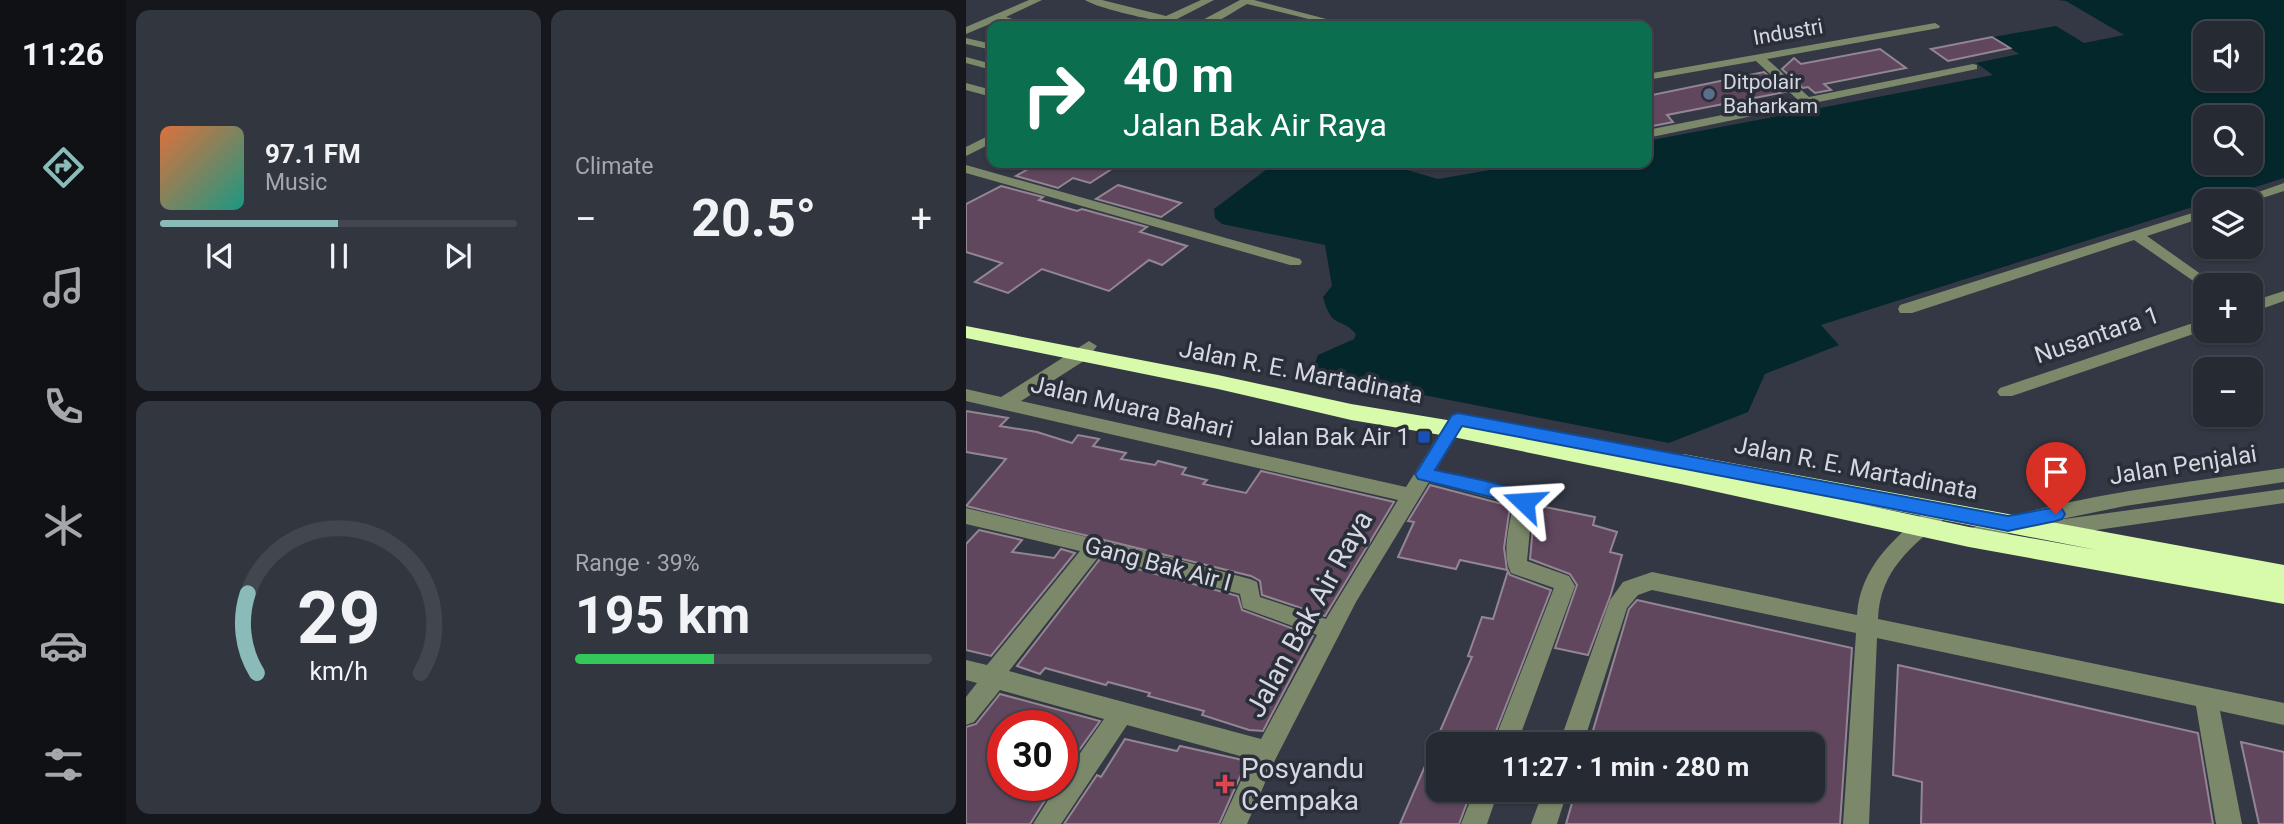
<!DOCTYPE html>
<meta charset="utf-8">
<style>
:root{--surface:#262a33;--page:#32363f;--text:#f1f3f6;--muted:#a4a7ac;--line:#42464e;--accent:#8bbbb9}
body{margin:0;font-family:Roboto,sans-serif;background:var(--page);color:var(--text);height:100vh;display:flex;flex-direction:column;font-size:26px;white-space:nowrap}
*{box-sizing:border-box;margin:0}
p{font-size:23px;color:var(--muted)}
.icon{flex:none;width:38px;height:38px;fill:none;stroke:currentColor;stroke-width:2;stroke-linecap:round;stroke-linejoin:round}
.map{position:relative;flex:1;overflow:hidden}
.sheet{display:flex;flex-direction:column;gap:10px;padding:10px;background:#15171c;width:840px}
.sheet>*{flex:none}
.guide{position:absolute;left:21px;top:21px;width:665px;height:147px;border-radius:14px;box-shadow:0 2px 5px #0004,0 0 0 2px var(--line);background:#0b6e4f;color:#fff;overflow:hidden}
.controls{position:absolute;left:1227px;top:21px;display:grid;gap:14px}
.controls a{display:grid;place-items:center;width:70px;height:70px;border-radius:14px;background:var(--surface);box-shadow:0 2px 5px #0004,0 0 0 2px var(--line);font-size:35px}
.speed{position:absolute;left:21px;top:710px;display:flex;gap:14px;font-size:35px;font-weight:700;text-align:center}
.speed>*{display:grid;place-content:center;width:91px;height:91px;border-radius:50%;background:var(--surface);box-shadow:0 2px 5px #0004,0 0 0 2px var(--line);line-height:1}
.speed .limit{border:10px solid #d22;background:#fff;color:#111}
.pin{position:absolute;display:grid;place-items:center;width:60px;height:60px;color:#fff;margin:-72px -30px;border-radius:50% 50% 50% 0;rotate:-45deg;box-shadow:0 0 7px #0007}
.pin .icon{rotate:45deg}
.me{position:absolute;width:77px;margin:-38px;rotate:290deg;stroke-linejoin:round;filter:drop-shadow(0 0 5px #0008)}
.turn{display:flex;align-items:center;gap:24px;height:147px;padding:0 21px;font-size:32px}
.turn .icon{width:91px;height:91px;stroke-width:2.5}
.turn b{display:block;font-size:49px;line-height:60px}
.big{font-size:52px;font-weight:700;line-height:1.1}
.sheet .widget{flex:1;display:flex;flex-direction:column;justify-content:center;gap:10px;min-width:0;padding:0 24px;border-radius:14px;background:var(--page)}
.sheet .dial{align-items:center;gap:0}
.dial svg{height:182px;overflow:visible;fill:none;stroke:var(--line);stroke-width:7;stroke-linecap:round;text-anchor:middle}
.dial text{fill:var(--text);stroke:none}
.song{display:flex;align-items:center;gap:21px}
.cover{width:84px;height:84px;border-radius:10px;background:linear-gradient(135deg,hsl(20 70% 55%),hsl(170 70% 35%))}
.played{height:7px;border-radius:4px;background:linear-gradient(90deg,var(--accent) 50%,var(--line) 50%)}
.keys{display:flex;justify-content:space-around;direction:ltr}
.heat{display:flex;justify-content:space-between;align-items:center;font-size:38px;direction:ltr}
.charge{height:10px;border-radius:5px;background:linear-gradient(90deg,#34c759 39%,var(--line) 0)}
.sheet .tiles{flex:1;display:grid;gap:10px;grid-template-columns:repeat(2,1fr)}
.trip{position:absolute;left:460px;top:732px;width:399px;height:70px;border-radius:14px;background:var(--surface);box-shadow:0 2px 5px #0004,0 0 0 2px var(--line);font-weight:700;line-height:70px;text-align:center}
main{display:flex;flex:1;min-height:0}
.tabs{display:flex;flex-direction:column;width:126px;justify-content:space-around;align-items:center;background:#0f1114;color:var(--muted)}
.tabs .icon{width:49px;height:49px}
.tabs .selected{color:var(--accent)}
.tabs b{font-size:32px;color:var(--text)}
.map>svg:first-child{display:block}
</style>
<main>
<nav class="tabs">
<b>11:26</b>
<svg class="icon selected" aria-label="directions" viewBox="0 0 24 24"><path d="M12 3l9 9-9 9-9-9zM9 14v-3h6M13 9l2 2-2 2"/></svg>
<svg class="icon" aria-label="music" viewBox="0 0 24 24"><path d="M9 18V5l10-2v13"/><circle cx="6" cy="18" r="3"/><circle cx="16" cy="16" r="3"/></svg>
<svg class="icon" aria-label="phone" viewBox="0 0 24 24"><path d="M5 4h4l2 5-3 2q2 4 5 5l2-3 5 2v4C11 20 4 13 5 4z"/></svg>
<svg class="icon" aria-label="climate" viewBox="0 0 24 24"><path d="M12 3v18M4 7l16 10M4 17L20 7"/></svg>
<svg class="icon" aria-label="car" viewBox="0 0 24 24"><path d="M5 17H2v-5l4-1 3-4h7l3 4 3 1v5h-3M9 17h6M6 11h13"/><circle cx="7" cy="17" r="2"/><circle cx="17" cy="17" r="2"/></svg>
<svg class="icon" aria-label="filters" viewBox="0 0 24 24"><path d="M4 7h16M4 17h16"/><circle cx="9" cy="7" r="2"/><circle cx="15" cy="17" r="2"/></svg>
</nav>
<section class="sheet">
<div class="tiles">
<div class="widget">
<div class="song"><i class="cover"></i><div><b>97.1 FM</b><p>Music</p></div></div>
<div class="played"></div>
<div class="keys"><svg class="icon" aria-label="previous" viewBox="0 0 24 24"><path d="M18 5L8 12l10 7zM5 5v14"/></svg><svg class="icon" aria-label="pause" viewBox="0 0 24 24"><path d="M8 5v14M16 5v14"/></svg><svg class="icon" aria-label="next" viewBox="0 0 24 24"><path d="M6 5l10 7-10 7zM19 5v14"/></svg></div>
</div>
<div class="widget"><p>Climate</p>
<div class="heat"><a>−</a><b class="big">20.5°</b><a>+</a></div>
</div>
<div class="widget dial"><svg viewBox="0 0 100 80">
<path d="M14 69A42 42 0 1 1 86 69"/>
<path d="M14 69A42 42 0 0 1 10 34" stroke="#8bbbb9"/>
<text x="50" y="56" font-size="32" font-weight="700">29</text>
<text x="50" y="72" font-size="11">km/h</text>
</svg></div>
<div class="widget"><p>Range · 39%</p><b class="big">195 km</b><div class="charge"></div></div>
</div>
</section>
<div class="map">
<svg width="1318" height="824" viewBox="0 0 1318 824">
<rect width="100%" height="100%" fill="#333844"/>
<path fill="#04272c" fill-rule="evenodd" d="M1092,0H1318V178L855,325L873,345L799,374L782,412L703,443L345,373L352,355L388,339L390,334C375,316 366,331 357,297L366,286L359,245L256,224L249,218L248,209L309,163H417L472,179L564,163H681V141L1027,75L1010,63L1053,54L1027,37L1090,26L1118,43L1158,35L1100,1ZM1239,33H1284V79H1239ZM1239,117H1284V163H1239Z"/>
<g fill="#60475e" stroke="#938692" stroke-width="2">
<path d="M1026,37L1044,48L982,61L965,49Z"/>
<path d="M914,49L940,68L858,84L865,90L849,93L842,87L837,88L816,69L828,58L835,64Z"/>
<path d="M798,72L819,92L701,115L707,122L687,126L681,119V96Z"/>
<path d="M73,163H155L124,183L107,178L92,188L50,176Z"/>
<path d="M152,185L215,203L195,217L130,199Z"/>
<path d="M35,186L77,197L73,200L111,211L116,209L181,227L174,232L221,246L196,265L183,260L143,291L76,269L42,293L9,282L36,263L0,252V204Z"/>
<path d="M0,411L42,418L34,426L71,432L106,443L112,435L133,439L127,446L160,453L155,459L189,465L192,461L220,468L216,474L241,480L237,484L280,493L295,471L428,502L359,616L296,595L294,581L285,576L0,506L40,459L0,452Z"/>
<path d="M464,485L544,506L538,548L541,570L494,560L490,569L432,557L448,522L442,521Z"/>
<path d="M569,505L629,517L627,525L651,532L644,552L656,555L645,594L622,655L589,648L611,585L604,574L564,559Z"/>
<path d="M13,530L56,540L46,552L88,558L95,549L109,553L25,656L0,650V544Z"/>
<path d="M134,559L272,596L276,610L347,636L297,731L283,730L236,715L238,711L182,696L184,693L142,682L140,685L79,668L74,674L51,666Z"/>
<path d="M542,571L544,575L585,590L525,744H472V789H506L493,824H434L506,657L502,656L516,617L527,619Z"/>
<path d="M671,600L886,648L874,824H600L610,789H847V744H623L663,609Z"/>
<path d="M932,665L1232,733L1247,824H955L956,782L927,775Z"/>
<path d="M34,694L134,721L96,774V726H37V788L57,795L64,786H88L64,824H0V727L10,724Z"/>
<path d="M159,739L211,751L214,746L281,761L253,824H98L131,775L135,777Z"/>
<path d="M1275,742L1318,752V824H1293Z"/>
</g>
<g fill="none" stroke-linecap="round" stroke-linejoin="round">
<g fill="#7b896a" fill-rule="evenodd">
<path d="M63,0H76L40,17L68,26H51L31,21L0,34V27Z"/>
<path d="M119,0H136L200,16L235,0H248L211,19L229,24L274,0H288L387,26H371L281,4C268,11 250,25 236,26C218,28 134,10 119,0Z"/>
<path d="M969,23L974,26L973,28L801,59L843,97L1007,64L1011,65V69L681,138V130L832,100L790,61L681,80V74Z"/>
<path d="M0,38L26,44V50L0,44Z"/>
<path d="M0,57L26,64V70L0,63Z"/>
<path d="M0,83L26,90V97L0,90Z"/>
<path d="M26,134V143L0,156V147Z"/>
<path d="M512,163H540L534,167L505,170V164Z"/>
<path d="M0,165L334,259L336,262L334,265H324L0,173Z"/>
<path d="M1318,183V191L1284,202L1267,201Z"/>
<path d="M1239,209V217L1181,236L1246,282L1248,285H1239V289L1168,240L946,313H934L932,309L934,305Z"/>
<path d="M1318,291V301L1284,313V302Z"/>
<path d="M1239,319V330L1046,396H1034L1031,392L1034,388Z"/>
<path d="M123,341L131,346L121,359L55,401L440,487L486,414H498L501,419L470,470L564,494L567,499L561,561L603,576L609,586L551,744H527L588,588L545,573C535,553 544,525 547,504L463,482L390,602L309,760L281,824H255L285,759L161,725L95,824H67L91,786H96V779L138,719L34,690L8,722L0,725V697L11,683L0,680V660L21,665L114,551L0,524V508L175,550L284,579L291,582L294,597L360,619L432,500L0,401V389L35,397ZM133,556L274,594L277,608L351,635L295,739L43,671Z"/>
<path d="M1318,468V482L1159,506L1091,520L1318,489V503L1082,537L1075,535L1072,529L1075,524L1003,545L996,543L993,537L996,531C1100,496 1209,484 1318,468Z"/>
<path d="M974,503L981,506L984,511L981,516C946,547 914,569 912,619L1318,703V725L1254,711L1276,824H1250L1230,706L911,638L903,824H877L890,633L686,590L672,595L661,608L617,744H593L644,600L657,582L686,572L891,615C894,565 932,535 967,506Z"/>
<path d="M509,789H533L521,824H495Z"/>
<path d="M578,789H602L591,824H565Z"/>
</g>
<path fill="#d7fbab" fill-rule="evenodd" d="M0,326L252,375L385,404L487,421L708,465L709,456L717,454L1318,565V604L1003,547L715,484L487,437L385,420L252,389L0,338ZM895,504L1131,550L1003,527Z"/>
</g>
<path fill="#1a73e8" stroke="#114b97" stroke-width="2" d="M492,413L1042,516L1090,507L1096,509L1099,514L1096,519L1090,521L1042,531L496,426L469,470C489,475 558,485 567,502L565,507L558,509L541,501L452,479L449,474L452,470L486,415Z"/>
<circle fill="#5c6f8a" stroke="#292e39" stroke-width="2.5" cx="743" cy="94" r="7"/>
<rect fill="#1a4fb4" stroke="#292e39" stroke-width="2.5" x="451" y="430" width="14" height="14" rx="3.5"/>
<path fill="#e0444e" stroke="#292e39" stroke-width="2.5" d="M255.5 773.5h7v7h7v7h-7v7h-7v-7h-7v-7h7z"/>
<g text-anchor="middle" dominant-baseline="central" stroke-width="7" stroke-linejoin="round" paint-order="stroke">
<g font-size="21" fill="#d5d8e0" stroke="#292e39">
<text transform="translate(822 32) rotate(-10)">Industri</text>
</g>
<g font-size="21" fill="#d5d8e0" stroke="#292e39" text-anchor="start">
<text x="757" y="82">Ditpolair<tspan x="757" dy="24">Baharkam</tspan></text>
</g>
<g font-size="24" fill="#d5d8e0" stroke="#292e39">
<text transform="translate(1131 335) rotate(-19)">Nusantara 1</text>
<text transform="translate(335 372) rotate(11)">Jalan R. E. Martadinata</text>
<text transform="translate(166 407) rotate(13)">Jalan Muara Bahari</text>
<text transform="translate(1217 465) rotate(-9)">Jalan Penjalai</text>
<text transform="translate(890 468) rotate(11)">Jalan R. E. Martadinata</text>
<text transform="translate(192 564) rotate(15)">Gang Bak Air I</text>
</g>
<g font-size="24" fill="#d5d8e0" stroke="#292e39" text-anchor="end">
<text x="444" y="437">Jalan Bak Air 1</text>
</g>
<g font-size="28" fill="#d5d8e0" stroke="#292e39">
<text transform="translate(343 614) rotate(-61)">Jalan Bak Air Raya</text>
</g>
<g font-size="28" fill="#d5d8e0" stroke="#292e39" text-anchor="start">
<text x="275" y="768">Posyandu<tspan x="275" dy="32">Cempaka</tspan></text>
</g>
</g>
</svg>
<div class="controls">
<a><svg class="icon" aria-label="sound" viewBox="0 0 24 24"><path d="M4 9h4l5-4v14l-5-4H4zM17 9q2 3 0 6"/></svg></a>
<a><svg class="icon" aria-label="search" viewBox="0 0 24 24"><circle cx="10" cy="10" r="6"/><path d="M15 15l6 6"/></svg></a>
<a><svg class="icon" aria-label="layers" viewBox="0 0 24 24"><path d="M12 4l9 5-9 5-9-5zM3 14l9 5 9-5"/></svg></a>
<a>+</a>
<a>−</a>
</div>
<div class="speed"><div class="limit">30</div></div>
<div class="pin" style="left:1090px;top:514px;background:#d93025"><svg class="icon" aria-label="arrive" viewBox="0 0 24 24"><path d="M6 21V4h12l-3 4 3 4H6"/></svg></div>
<svg class="me" style="left:558px;top:502px" viewBox="-20 -20 40 40"><path d="M0-17L14 15 0 8-14 15z" fill="#1a73e8" stroke="#fff" stroke-width="4"/></svg>
<div class="trip">11:27 · 1 min · 280 m</div>
<div class="guide">
<div class="turn"><svg class="icon" aria-label="right" viewBox="0 0 24 24"><path d="M7 20v-9h11M14 6l5 5-5 5"/></svg><div><b>40 m</b>Jalan Bak Air Raya</div></div>
</div>
</div>
</main>
